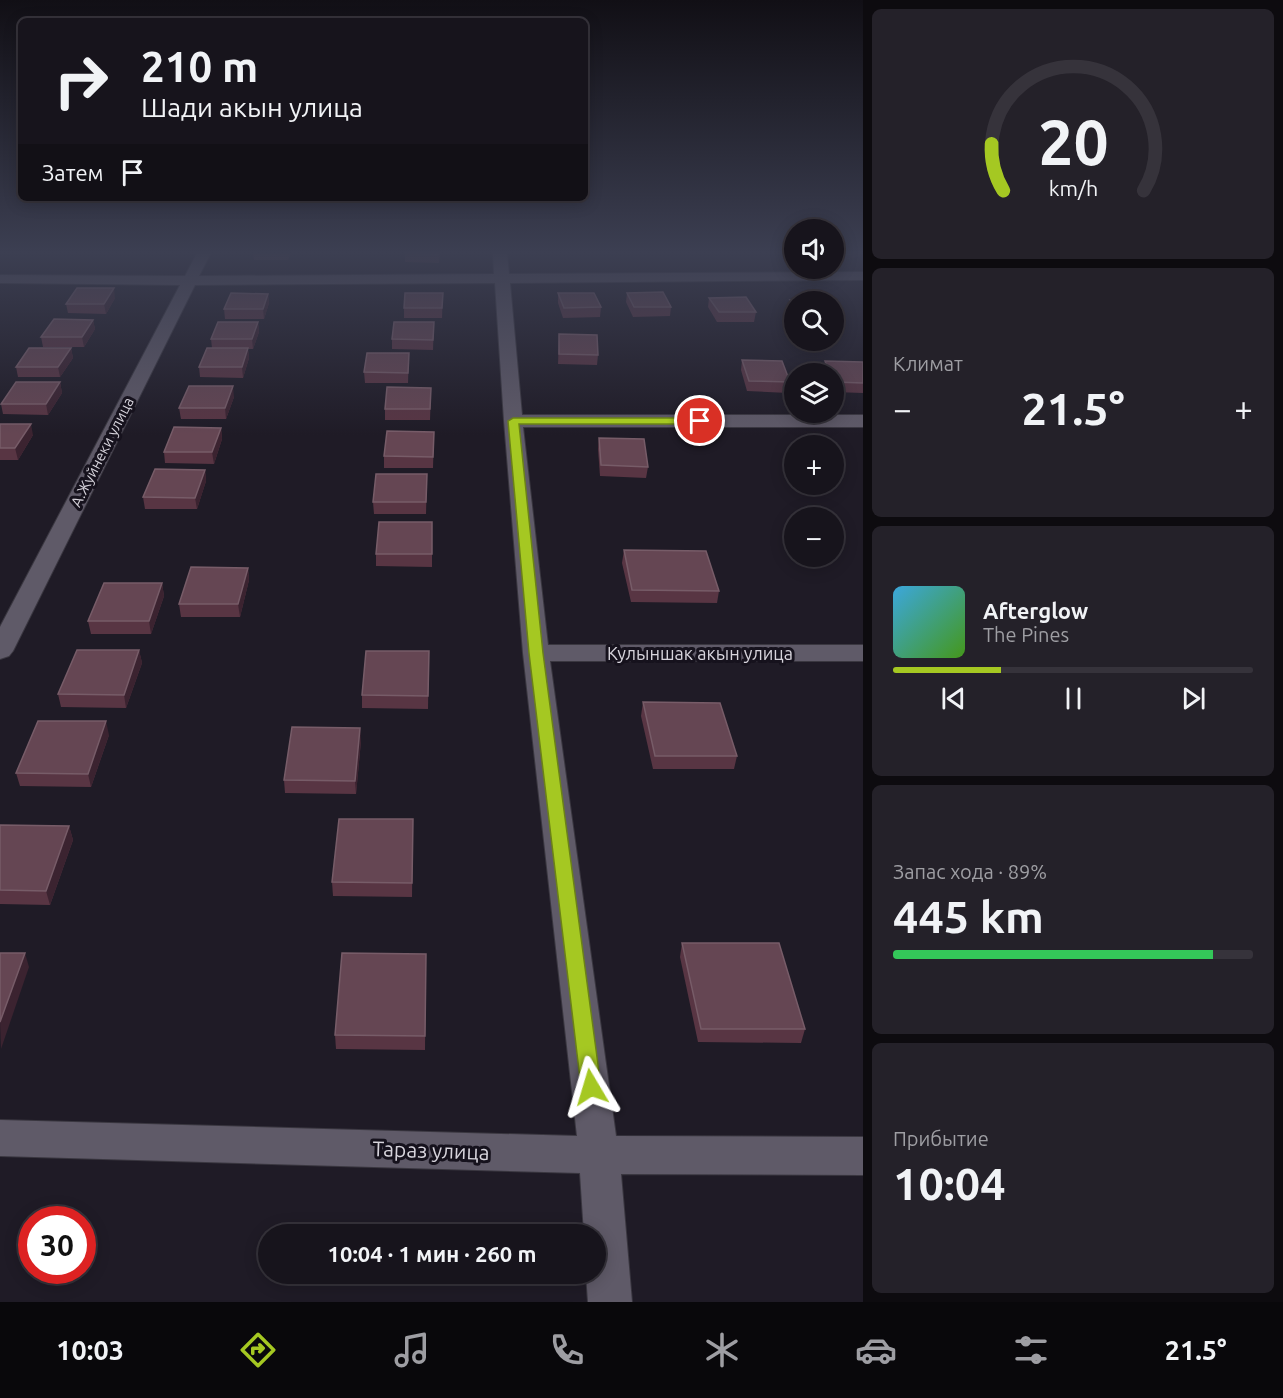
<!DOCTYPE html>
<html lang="ru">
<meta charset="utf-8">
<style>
:root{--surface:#17141c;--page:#242129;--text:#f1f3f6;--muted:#9e9ea3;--line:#36333b;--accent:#a5c822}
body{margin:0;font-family:Ubuntu,sans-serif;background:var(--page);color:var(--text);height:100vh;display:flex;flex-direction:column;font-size:22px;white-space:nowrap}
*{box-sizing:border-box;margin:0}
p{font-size:20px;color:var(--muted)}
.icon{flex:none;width:33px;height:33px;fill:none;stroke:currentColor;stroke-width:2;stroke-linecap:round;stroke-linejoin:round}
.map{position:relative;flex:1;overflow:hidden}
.drawer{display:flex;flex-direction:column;gap:9px;padding:9px;background:#0d0b0f;width:420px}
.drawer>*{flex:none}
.top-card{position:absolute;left:18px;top:18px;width:570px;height:183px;border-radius:9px;box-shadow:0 3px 15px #0003,0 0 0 2px var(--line);background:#17141c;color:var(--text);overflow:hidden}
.controls{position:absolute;left:784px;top:219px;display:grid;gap:12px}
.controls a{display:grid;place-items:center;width:60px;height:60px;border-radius:50%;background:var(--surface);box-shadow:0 3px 15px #0003,0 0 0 2px var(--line);font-size:30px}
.speed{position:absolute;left:18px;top:1206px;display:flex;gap:12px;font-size:30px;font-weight:700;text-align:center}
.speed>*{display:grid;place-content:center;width:78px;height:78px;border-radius:50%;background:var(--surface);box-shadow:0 3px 15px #0003,0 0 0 2px var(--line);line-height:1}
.speed .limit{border:9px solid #d22;background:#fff;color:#111}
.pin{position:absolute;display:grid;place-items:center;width:51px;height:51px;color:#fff;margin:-26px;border:3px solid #fff;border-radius:50%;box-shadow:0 2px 6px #0007}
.me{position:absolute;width:66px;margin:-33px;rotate:353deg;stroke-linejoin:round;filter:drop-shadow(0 0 4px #0008)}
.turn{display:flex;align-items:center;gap:21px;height:126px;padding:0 24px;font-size:27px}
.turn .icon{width:78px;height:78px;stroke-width:2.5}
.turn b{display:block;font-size:42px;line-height:51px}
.then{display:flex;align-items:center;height:57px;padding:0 24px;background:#0003;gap:12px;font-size:22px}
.big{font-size:45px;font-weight:600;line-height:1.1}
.drawer .widget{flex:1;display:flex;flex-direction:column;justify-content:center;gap:9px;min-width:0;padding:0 21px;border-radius:9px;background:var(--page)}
.drawer .dial{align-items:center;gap:0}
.dial svg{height:156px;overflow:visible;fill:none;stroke:var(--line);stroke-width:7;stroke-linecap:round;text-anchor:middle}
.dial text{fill:var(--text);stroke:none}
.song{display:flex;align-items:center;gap:18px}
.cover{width:72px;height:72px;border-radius:9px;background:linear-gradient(135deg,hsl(200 70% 55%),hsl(100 70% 35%))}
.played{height:6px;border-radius:3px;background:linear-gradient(90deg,var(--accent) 30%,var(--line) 30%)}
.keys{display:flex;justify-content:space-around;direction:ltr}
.heat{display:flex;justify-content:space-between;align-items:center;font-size:33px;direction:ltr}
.charge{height:9px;border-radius:4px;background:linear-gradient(90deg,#34c759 89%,var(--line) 0)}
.trip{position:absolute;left:258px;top:1224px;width:348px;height:60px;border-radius:30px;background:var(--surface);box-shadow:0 3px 15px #0003,0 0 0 2px var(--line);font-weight:600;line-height:60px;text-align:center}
.tabs{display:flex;height:96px;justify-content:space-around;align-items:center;background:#09080b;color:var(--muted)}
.tabs .icon{width:42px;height:42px}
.tabs .selected{color:var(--accent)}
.tabs b{font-size:27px;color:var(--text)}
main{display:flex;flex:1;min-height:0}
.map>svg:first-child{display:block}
</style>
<main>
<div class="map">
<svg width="863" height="1302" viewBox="0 0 863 1302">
<rect width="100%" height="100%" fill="#1f1b26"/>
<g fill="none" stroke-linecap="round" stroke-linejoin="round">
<g stroke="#3a3740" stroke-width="2">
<path id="minor" d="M197,253H211L199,276L494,274L493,253H507L509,274L863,272V280L510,283L522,415H863V427H523L548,645H863V661H550L616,1136L863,1137V1175L621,1174L632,1302H588L586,1274H596V1234H584L580,1173L0,1156V1120L577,1136L523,653L504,421L495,283L195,285L13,651L9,656L0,659V627L180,285L0,283V275L185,276Z"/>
</g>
<use href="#minor" fill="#5f5a68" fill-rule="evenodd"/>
</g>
<g fill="#583543">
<path d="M253,253H291L288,260H254Z"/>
<path d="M405,253H440L439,263L405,262Z"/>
<path d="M834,253L860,256L838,261L834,259Z"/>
<path d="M443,293L442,318H404V308Z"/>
<path d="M558,293L601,307L600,317L563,318L558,303Z"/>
<path d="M627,293L671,307L670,316L633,317L626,302Z"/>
<path d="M268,294L269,303L264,319H225L224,309Z"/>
<path d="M115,298L106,314L68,313L66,304Z"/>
<path d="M709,298L756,312L754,322H717L708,307Z"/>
<path d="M790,300L795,302V319L788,310Z"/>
<path d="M834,309L839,315L837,324H834Z"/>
<path d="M93,320L95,329L84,347H43L41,337Z"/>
<path d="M258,322L259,332L253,349H248L249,358L243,378L200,377L199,367L212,348L211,339Z"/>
<path d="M434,322L433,350L392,349V339Z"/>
<path d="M559,334L598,355L597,365L558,364Z"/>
<path d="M71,348L73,358L60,377H18L16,367Z"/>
<path d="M409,353L408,383H365L364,372Z"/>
<path d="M742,360L790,382L788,393L747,391L741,370Z"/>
<path d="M825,361L863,362V393L834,392V374H824L823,371Z"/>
<path d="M60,382L62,393L48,415L3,414L1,404Z"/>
<path d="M431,388L430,420H385V409Z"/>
<path d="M234,397L226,419H181L179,408Z"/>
<path d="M0,424L33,435L18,460H0Z"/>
<path d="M221,428L222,439L214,464L165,463L164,452Z"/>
<path d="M434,432L433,468H384V456Z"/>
<path d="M599,438L648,467L646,478L600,476L598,449Z"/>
<path d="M205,470L206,481L197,509H145L143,497Z"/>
<path d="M427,474L426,514H374L373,502Z"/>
<path d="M432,522V567L376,566V554Z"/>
<path d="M624,550L719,591L717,603L631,602L622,563Z"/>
<path d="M248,568L249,580L240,617H181L179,604Z"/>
<path d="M162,583L164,596L151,634H91L88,621Z"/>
<path d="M139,650L142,663L126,708L61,707L58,694Z"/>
<path d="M429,651L428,709L362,708V695Z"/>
<path d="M643,702L737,756L734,769H653L641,716Z"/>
<path d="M109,735L91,787L20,786L16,773Z"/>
<path d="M361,741L356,794L285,793L284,780Z"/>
<path d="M413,819L412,897L333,896L332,882Z"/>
<path d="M0,825L69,826L73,840L50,905L0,904Z"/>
<path d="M682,943L805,1029L801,1043L698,1042L680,957Z"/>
<path d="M426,954L425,1050L336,1049L335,1035Z"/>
</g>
<g fill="#3b2330">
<path d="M856,253H860V256L838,261L839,256Z"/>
<path d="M114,288L115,298L106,314L104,304Z"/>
<path d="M268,294L269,303L264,319L263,309Z"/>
<path d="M93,320L95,329L84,347L82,337Z"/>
<path d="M258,322L259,332L253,349L252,339Z"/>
<path d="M71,348L73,358L60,377L58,367Z"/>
<path d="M248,348L249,358L243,378L242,367Z"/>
<path d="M60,382L62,393L48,415L46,404Z"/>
<path d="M233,386L234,397L226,419L225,408Z"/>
<path d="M31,424L33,435L18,460L15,448Z"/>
<path d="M221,428L222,439L214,464L212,452Z"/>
<path d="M205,470L206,481L197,509L195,498Z"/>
<path d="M248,568L249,580L240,617L238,604Z"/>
<path d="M162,583L164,596L151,634L149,621Z"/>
<path d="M139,650L142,663L126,708L124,695Z"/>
<path d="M106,721L109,735L91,787L88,774Z"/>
<path d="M360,728L361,741L356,794L355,781Z"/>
<path d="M69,826L73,840L50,905L46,891Z"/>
<path d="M25,953L29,967L1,1049L0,1022Z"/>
</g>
<g fill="#654653" stroke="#775c68" stroke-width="1.5">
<path d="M405,253H440L439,254Z"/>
<path d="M834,253H856L839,256L834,254Z"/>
<path d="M77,288H114L104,304H66Z"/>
<path d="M663,292L671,307H634L627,293Z"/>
<path d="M231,293L268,294L263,309H224Z"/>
<path d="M405,293H443L442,308H404Z"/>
<path d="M558,293H594L601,307L564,308Z"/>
<path d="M746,297L756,312H719L709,298Z"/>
<path d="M790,300H826L828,302H795V307Z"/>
<path d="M834,309L839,315H834Z"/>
<path d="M54,319L93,320L82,337H41Z"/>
<path d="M218,322H258L252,339H211Z"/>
<path d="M394,322H434L433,340L392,339Z"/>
<path d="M559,334L597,335L598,355L559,354Z"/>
<path d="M29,348H71L58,367H16Z"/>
<path d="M207,348H248L242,367H199Z"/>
<path d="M367,353H409L408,373L364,372Z"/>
<path d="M742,360L782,361L790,382L749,381Z"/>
<path d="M825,361L863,362V383L835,382L834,374H831Z"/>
<path d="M16,382H60L46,404H1Z"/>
<path d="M189,386H233L225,408H179Z"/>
<path d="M387,387L431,388L430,409H385Z"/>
<path d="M0,424H31L15,448H0Z"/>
<path d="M174,427L221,428L212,452H164Z"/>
<path d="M387,431L434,432L433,457L384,456Z"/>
<path d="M599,438L644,439L648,467L601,465Z"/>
<path d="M155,469L205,470L195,498L143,497Z"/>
<path d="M376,474H427L426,502H373Z"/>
<path d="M379,522H432V554H376Z"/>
<path d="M624,550L706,551L719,591L632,590Z"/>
<path d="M191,567L248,568L238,604H179Z"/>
<path d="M104,583H162L149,621H88Z"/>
<path d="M77,650H139L124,695L58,694Z"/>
<path d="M366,651H429L428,696L362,695Z"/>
<path d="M643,702L720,703L737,756H655Z"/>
<path d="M38,721H106L88,774L16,773Z"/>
<path d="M292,727L360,728L355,781L284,780Z"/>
<path d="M339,819H413L412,883L332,882Z"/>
<path d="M0,825L69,826L46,891L0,890Z"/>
<path d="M682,943H779L805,1029H701Z"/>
<path d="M0,953H25L0,1022Z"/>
<path d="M342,953L426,954L425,1036L335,1035Z"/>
</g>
<linearGradient id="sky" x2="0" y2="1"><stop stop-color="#110f15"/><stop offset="0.58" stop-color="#3c3f52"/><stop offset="1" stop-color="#3c3f52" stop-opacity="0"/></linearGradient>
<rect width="863" height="435" fill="url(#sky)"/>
<path fill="#a5c822" stroke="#6b8216" stroke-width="1.5" d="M513,418H700L705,421L700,424H519L543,653L601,1087L598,1093L591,1096L584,1093L581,1087L529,653L508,421Z"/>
<g text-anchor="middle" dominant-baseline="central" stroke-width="6" stroke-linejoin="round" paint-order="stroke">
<g font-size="15" fill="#d7d4dc" stroke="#16121d">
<text transform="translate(102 452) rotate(-63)">А.Жуйнеки улица</text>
</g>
<g font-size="18" fill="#d7d4dc" stroke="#16121d">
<text x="700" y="653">Кулыншак акын улица</text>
</g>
<g font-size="21" fill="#d7d4dc" stroke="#16121d">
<text transform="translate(431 1150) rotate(2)">Тараз улица</text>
</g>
</g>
</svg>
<div class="controls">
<a><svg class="icon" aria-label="sound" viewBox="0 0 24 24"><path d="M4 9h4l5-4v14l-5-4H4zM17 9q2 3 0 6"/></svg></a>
<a><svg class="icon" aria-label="search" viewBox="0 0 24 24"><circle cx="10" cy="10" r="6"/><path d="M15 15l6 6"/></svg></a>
<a><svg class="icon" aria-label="layers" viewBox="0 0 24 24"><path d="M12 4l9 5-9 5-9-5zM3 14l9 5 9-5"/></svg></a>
<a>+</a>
<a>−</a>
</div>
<div class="speed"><div class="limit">30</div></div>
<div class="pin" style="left:700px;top:421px;background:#d93025"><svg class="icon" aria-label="arrive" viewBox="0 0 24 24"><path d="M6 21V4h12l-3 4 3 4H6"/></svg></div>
<svg class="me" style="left:591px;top:1087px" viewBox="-20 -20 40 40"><path d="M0-17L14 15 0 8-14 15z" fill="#a5c822" stroke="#fff" stroke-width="4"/></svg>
<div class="trip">10:04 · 1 мин · 260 m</div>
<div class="top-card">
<div class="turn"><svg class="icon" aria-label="right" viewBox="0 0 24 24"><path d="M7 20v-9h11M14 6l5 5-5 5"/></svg><div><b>210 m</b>Шади акын улица</div></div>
<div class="then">Затем<svg class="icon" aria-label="arrive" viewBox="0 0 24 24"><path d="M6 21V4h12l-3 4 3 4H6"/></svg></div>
</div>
</div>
<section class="drawer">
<div class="widget dial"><svg viewBox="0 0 100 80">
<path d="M14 69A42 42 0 1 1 86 69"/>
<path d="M14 69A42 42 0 0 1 8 45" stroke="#a5c822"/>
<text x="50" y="56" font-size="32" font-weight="700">20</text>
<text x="50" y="72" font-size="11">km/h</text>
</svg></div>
<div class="widget"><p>Климат</p>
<div class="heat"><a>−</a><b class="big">21.5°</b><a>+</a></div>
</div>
<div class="widget">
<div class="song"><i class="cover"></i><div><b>Afterglow</b><p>The Pines</p></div></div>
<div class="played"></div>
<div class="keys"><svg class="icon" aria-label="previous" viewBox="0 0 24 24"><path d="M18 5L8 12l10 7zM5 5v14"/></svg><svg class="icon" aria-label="pause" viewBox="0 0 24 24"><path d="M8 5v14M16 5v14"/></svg><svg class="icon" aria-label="next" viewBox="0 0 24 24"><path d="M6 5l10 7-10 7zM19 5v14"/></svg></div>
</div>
<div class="widget"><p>Запас хода · 89%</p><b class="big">445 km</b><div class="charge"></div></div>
<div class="widget"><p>Прибытие</p><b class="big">10:04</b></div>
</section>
</main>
<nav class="tabs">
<b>10:03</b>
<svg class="icon selected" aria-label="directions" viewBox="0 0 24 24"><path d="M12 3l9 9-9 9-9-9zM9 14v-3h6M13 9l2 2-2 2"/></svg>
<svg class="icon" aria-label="music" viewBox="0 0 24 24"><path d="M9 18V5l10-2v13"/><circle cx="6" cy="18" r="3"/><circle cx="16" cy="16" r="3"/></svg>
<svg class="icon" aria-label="phone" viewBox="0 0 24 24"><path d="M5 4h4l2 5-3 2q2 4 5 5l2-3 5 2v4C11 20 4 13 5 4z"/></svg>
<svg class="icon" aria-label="climate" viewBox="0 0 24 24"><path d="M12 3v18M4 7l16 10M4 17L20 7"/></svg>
<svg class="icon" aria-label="car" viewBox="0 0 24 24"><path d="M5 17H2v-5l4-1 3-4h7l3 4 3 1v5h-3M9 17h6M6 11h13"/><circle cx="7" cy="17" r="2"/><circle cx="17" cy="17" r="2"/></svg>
<svg class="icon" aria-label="filters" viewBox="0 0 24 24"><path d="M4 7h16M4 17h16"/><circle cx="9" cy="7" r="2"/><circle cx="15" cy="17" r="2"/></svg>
<b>21.5°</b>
</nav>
